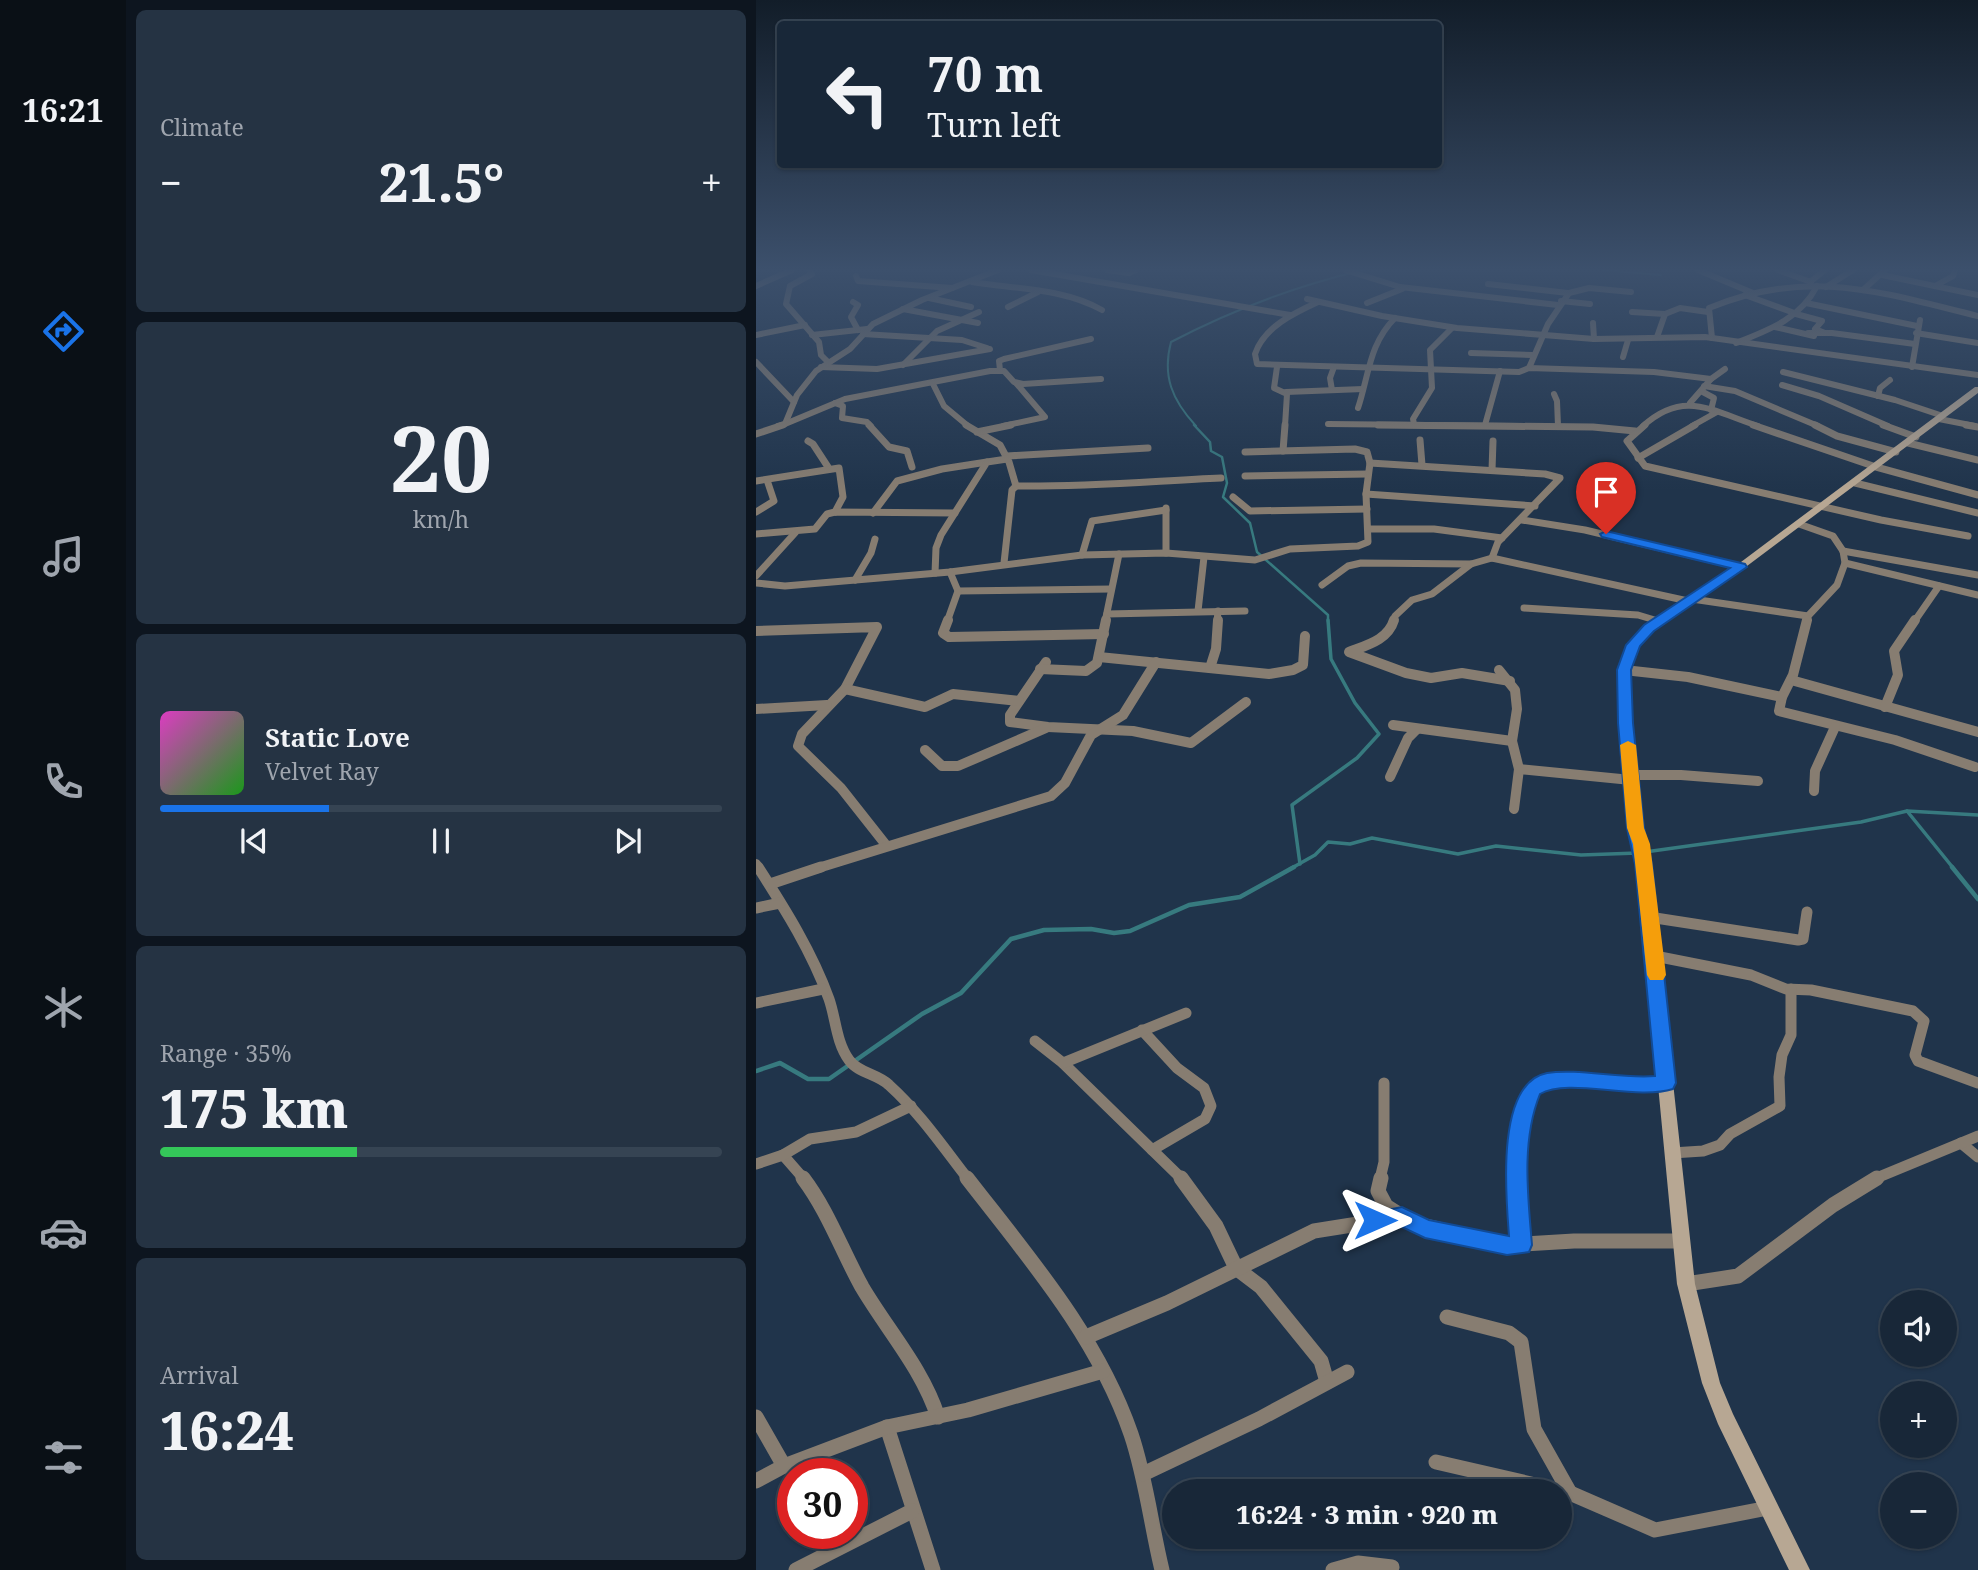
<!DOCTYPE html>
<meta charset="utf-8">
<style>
:root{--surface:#182738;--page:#253343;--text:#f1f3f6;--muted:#9fa5ae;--line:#364453;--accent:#1a73e8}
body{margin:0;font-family:"Noto Serif",serif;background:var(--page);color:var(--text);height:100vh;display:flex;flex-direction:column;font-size:26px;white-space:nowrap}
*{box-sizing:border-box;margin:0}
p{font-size:23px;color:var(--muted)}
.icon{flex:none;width:38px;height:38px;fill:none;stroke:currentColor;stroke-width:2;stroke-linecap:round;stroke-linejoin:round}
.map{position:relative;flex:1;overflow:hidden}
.sheet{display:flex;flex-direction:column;gap:10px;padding:10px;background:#0d151f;width:630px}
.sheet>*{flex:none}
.guide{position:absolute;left:21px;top:21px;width:665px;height:147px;border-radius:7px;box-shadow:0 2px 5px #0004,0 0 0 2px var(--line);background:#182738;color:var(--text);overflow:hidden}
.buttons{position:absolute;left:1124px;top:1290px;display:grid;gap:14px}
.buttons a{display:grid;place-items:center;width:77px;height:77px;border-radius:50%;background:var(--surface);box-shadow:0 2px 5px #0004,0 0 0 2px var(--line);font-size:35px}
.speed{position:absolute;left:21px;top:1458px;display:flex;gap:14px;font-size:35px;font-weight:700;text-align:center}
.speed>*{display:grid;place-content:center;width:91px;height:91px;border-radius:50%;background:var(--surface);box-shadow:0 2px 5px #0004,0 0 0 2px var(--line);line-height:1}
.speed .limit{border:10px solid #d22;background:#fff;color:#111}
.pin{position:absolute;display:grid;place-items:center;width:60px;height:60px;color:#fff;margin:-72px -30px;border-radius:50% 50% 50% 0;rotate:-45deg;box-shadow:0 0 7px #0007}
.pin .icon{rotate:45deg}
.me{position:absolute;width:77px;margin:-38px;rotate:90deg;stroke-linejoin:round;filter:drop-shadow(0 0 5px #0008)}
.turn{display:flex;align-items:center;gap:24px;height:147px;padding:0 35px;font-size:32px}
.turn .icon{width:91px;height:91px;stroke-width:2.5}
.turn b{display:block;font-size:49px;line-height:60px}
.big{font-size:52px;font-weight:800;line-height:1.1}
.sheet .widget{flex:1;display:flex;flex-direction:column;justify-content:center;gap:10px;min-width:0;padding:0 24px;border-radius:10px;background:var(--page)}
.sheet .dial{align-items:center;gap:0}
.dial b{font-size:91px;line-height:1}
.song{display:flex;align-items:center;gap:21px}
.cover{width:84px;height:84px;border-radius:10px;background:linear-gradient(135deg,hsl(310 70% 55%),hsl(120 70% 35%))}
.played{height:7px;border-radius:4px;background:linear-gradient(90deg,var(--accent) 30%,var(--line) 30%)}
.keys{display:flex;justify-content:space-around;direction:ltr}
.heat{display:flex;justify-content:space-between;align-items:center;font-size:38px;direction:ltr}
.charge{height:10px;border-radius:5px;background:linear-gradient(90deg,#34c759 35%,var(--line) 0)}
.trip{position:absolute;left:406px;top:1479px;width:410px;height:70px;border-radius:35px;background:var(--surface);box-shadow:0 2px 5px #0004,0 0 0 2px var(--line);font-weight:800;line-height:70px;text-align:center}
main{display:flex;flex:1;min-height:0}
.tab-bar{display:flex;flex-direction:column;width:126px;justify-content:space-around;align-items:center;background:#0a1016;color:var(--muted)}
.tab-bar .icon{width:49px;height:49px}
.tab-bar .active{color:var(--accent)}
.tab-bar b{font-size:32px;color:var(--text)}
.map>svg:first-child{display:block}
</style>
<main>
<nav class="tab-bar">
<b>16:21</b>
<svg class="icon active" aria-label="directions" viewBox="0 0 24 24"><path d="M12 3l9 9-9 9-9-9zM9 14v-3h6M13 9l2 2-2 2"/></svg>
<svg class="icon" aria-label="music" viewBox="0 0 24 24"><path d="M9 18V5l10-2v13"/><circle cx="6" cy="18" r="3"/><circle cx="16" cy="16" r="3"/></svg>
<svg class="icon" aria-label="phone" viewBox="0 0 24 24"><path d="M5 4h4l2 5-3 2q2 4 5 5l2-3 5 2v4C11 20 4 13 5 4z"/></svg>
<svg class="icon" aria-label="climate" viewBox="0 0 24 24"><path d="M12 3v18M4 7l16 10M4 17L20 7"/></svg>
<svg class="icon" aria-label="car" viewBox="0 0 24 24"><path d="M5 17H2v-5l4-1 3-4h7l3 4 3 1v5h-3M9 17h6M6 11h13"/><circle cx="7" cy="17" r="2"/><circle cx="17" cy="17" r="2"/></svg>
<svg class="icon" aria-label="filters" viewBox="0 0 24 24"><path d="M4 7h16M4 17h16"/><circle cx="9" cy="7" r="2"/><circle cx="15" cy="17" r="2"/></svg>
</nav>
<section class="sheet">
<div class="widget"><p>Climate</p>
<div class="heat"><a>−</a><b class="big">21.5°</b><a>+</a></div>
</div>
<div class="widget dial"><b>20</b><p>km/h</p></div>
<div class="widget">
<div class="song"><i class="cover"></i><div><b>Static Love</b><p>Velvet Ray</p></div></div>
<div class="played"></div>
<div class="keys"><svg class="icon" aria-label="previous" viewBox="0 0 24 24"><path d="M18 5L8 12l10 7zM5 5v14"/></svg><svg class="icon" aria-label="pause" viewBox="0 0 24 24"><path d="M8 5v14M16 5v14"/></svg><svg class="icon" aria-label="next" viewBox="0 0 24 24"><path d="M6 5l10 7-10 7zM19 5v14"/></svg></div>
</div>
<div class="widget"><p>Range · 35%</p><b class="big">175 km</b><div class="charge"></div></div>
<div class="widget"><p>Arrival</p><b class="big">16:24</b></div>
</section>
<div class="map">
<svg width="1222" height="1570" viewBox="0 0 1222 1570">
<rect width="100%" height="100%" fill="#20344b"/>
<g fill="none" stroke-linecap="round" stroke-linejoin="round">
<g stroke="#377a7f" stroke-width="2">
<path d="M847,270L905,275"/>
<path d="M440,426C416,400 406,376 415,342C476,310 540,286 607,270"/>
</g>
<path stroke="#377a7f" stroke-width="2.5" d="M438,425L454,442L455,451L466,457L471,483L467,497L494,523L501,552L572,615V622"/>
<g stroke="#377a7f" stroke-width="3.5">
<path d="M1151,811L1198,869"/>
<path d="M889,852L1105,822L1151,811L1222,815"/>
<path d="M544,864L536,805L601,758L623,734L599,703L575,659L572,620"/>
<path d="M534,869L559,855L572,842L594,844L616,838L702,854L740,846L825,855L882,853"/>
</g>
<g stroke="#377a7f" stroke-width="4.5">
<path d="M1196,867L1222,899"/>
<path d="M0,1071L24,1063L52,1079H73L166,1014L205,993L255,939L288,930L335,929L358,933L374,931L433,905L484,897L538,867"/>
</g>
<g stroke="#877d71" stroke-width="6">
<path d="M53,270L56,274L34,286L30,304L63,342L65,355L72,362"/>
<path d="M275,270L534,315"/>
<path d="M351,270L373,273L380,270"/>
<path d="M589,270L644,287L802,305"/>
<path d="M942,270L997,293"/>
<path d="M1022,270L1055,282"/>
<path d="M1126,275L1222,295"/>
<path d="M100,276L102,281L196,288"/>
<path d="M216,282C259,289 307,288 346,310"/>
<path d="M1054,282L1069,270"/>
<path d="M732,284L812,293"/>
<path d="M0,286L36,270"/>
<path d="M1179,286L1197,276L1199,270"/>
<path d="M1070,287L1097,270"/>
<path d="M1107,290L1129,270"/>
<path d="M989,295L1041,314"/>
<path d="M173,298L215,307"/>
<path d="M551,299L626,316L701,328L838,339L949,337L1222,375"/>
<path d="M805,301L834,304"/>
<path d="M97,302L102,305L95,317L102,330"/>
<path d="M562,302C538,313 508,327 499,354L501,364L763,372L773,368L898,372L955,379"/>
<path d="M611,303L646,289"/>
<path d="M1050,303L1161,326"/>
<path d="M252,307L282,292"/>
<path d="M147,309L222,323"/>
<path d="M876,312L909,314L924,308L952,312"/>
<path d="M1040,314L1066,321L1059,329L1069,333"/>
<path d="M837,323L838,339"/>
<path d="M1019,327L1058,336"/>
<path d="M1052,333H1076L1159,344"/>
<path d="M1160,333L1222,343"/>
<path d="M107,334L206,340L231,348"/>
<path d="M0,335L49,325"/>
<path d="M56,335L111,329"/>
<path d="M901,337L909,314"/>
<path d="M956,338L953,308C1053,267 1123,292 1222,316"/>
<path d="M980,343C1013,330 1044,319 1061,286"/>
<path d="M715,353L776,355"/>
<path d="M867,357L872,340"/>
<path d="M0,362L38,402"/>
<path d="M147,365L181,331L223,312"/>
<path d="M65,367L121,369L234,349"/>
<path d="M521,367L518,388L531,394L529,426"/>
<path d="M1156,367L1164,320"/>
<path d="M773,368L792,324L813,293L833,288L875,292"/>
<path d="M244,370L243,361L248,359L335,339"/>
<path d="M1027,372L1139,400L1187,416"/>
<path d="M177,384L188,406L212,426"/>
<path d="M1026,385L1063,396L1132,426"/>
<path d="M948,386L979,391L1062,426"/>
<path d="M576,390L574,378L578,367"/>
<path d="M945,391L958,398L955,410"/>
<path d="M530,392L607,389"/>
<path d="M798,394L801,401L802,426"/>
<path d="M1122,396L1124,388L1134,380"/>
<path d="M79,403L87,406L86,418L111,422L115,426"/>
<path d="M934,403L955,379L969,369"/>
<path d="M602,408C613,375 613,344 639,318"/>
<path d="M1183,419L1219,426"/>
<path d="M29,424L89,399L234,371H248L258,382L267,384L345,379"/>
<path d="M572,424L777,426"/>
<path d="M658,424L657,419L676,388L674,350L696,328"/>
<path d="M729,425L744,371"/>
<path d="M22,426L29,424L41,395L60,371L94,349L117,324L166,300L242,270"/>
<path d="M247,426L289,417L260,383"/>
<path d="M887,426C928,389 956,411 1002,426"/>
<path d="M936,426L961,412"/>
</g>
<g stroke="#877d71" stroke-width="7">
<path d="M113,425L133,447L151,451L156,467"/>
<path d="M210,425L244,445L253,462L260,486L256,490L248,563"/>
<path d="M622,425L837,427L879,431"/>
<path d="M889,425L871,441L889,466L1125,520L1212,536"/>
<path d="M997,425L1120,467L1222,495"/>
<path d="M1059,425L1081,436L1140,452"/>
<path d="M1127,425L1160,437"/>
<path d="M1210,425L1222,427"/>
<path d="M221,432L255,425"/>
<path d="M0,434L27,425"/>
<path d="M664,440L666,465"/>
<path d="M52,441L57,444L72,467"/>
<path d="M1152,443L1222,460"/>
<path d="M527,451L529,425"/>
<path d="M251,456L392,448"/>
<path d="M882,458L939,425"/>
<path d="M614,463L789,474L804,478L742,542L736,558"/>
<path d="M736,470L737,441"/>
<path d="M489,476L612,474"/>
<path d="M0,481L83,468L87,497L79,512"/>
<path d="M1099,483L1222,513"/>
<path d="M260,486C328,487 397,481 465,478"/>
<path d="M610,494L779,506"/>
<path d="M477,497L494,511L611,509"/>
<path d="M410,508V553"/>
<path d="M0,512L18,501L11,480"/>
<path d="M117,513L141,481L186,469L231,462"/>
<path d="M766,520L829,530L984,567"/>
<path d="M1043,524L1077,536L1087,551L1089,563L1081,585L1052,616L1050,622"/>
<path d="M612,529H678L746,538"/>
<path d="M0,534L59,529L71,514L79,512L199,513"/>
<path d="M1087,551L1222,575"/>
<path d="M326,555L336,521L410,510"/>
<path d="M1089,563L1222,595"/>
<path d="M179,573L180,548L185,535L231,462L251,459"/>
<path d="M0,576L39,533"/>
<path d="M99,580L115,553L119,539"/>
<path d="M0,583L29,586L194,572L326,555L410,553L499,560L534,549L602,546L612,542L610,494L614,463L611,452L599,449L489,452"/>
<path d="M566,585L592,566L605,563L715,564"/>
<path d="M202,591L355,589"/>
<path d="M936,599L1052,616"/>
<path d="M768,608L882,615L902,621"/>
<path d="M442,611L448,557"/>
<path d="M351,614L489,611"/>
<path d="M191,622L202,591L194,572"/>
<path d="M349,622L363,554"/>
<path d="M461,622L462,611"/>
<path d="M637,622L639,616L656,600L676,594L715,564L736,558L932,601"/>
<path d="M1158,622L1183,586"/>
</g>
<g stroke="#877d71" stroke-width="10">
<path d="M192,620L187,633L193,637L348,634"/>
<path d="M638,620C632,640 611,645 593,652L650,673L675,678L706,673L754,681"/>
<path d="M1051,620L1037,675L1026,697L1023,711L1139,740L1219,767"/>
<path d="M0,631L121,627L89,689L46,734L42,746L85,788L130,845"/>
<path d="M343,657L513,674L537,670L547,665L549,636"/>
<path d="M290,662L254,715V722L292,727L377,731L435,743L490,702"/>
<path d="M454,668L460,649L462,620"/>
<path d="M284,669L330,671L341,663L350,620"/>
<path d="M743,670L759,690L761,709L756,741L763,769L758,809"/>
<path d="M868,670L932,677L1026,697"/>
<path d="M1035,680L1222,732"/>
<path d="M89,689L169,707L197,694L263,701"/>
<path d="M1129,707L1142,675L1138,651L1159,620"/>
<path d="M0,709L71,705"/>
<path d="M637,725L756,741"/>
<path d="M169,750L186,766H202L290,728"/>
<path d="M763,769L875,780"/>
<path d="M874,775H925L1002,781"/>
<path d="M634,777L652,738L661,729"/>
<path d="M1058,791L1059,771L1079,727"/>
<path d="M0,864L3,869"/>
<path d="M59,869L295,796L309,783L335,735L367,715L400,662"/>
</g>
<g stroke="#877d71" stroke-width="11">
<path d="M2,867C29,909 56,952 73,999C80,1019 80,1042 93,1060C102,1073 122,1074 133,1085C164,1113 187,1147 212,1179"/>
<path d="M14,884L65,867"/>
<path d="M0,908L24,903"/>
<path d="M893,917L1042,940L1047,939L1051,912"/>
<path d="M899,956L995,975L1030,989L1055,990L1157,1011L1168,1021L1159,1055L1162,1061L1222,1083"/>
<path d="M0,1003L67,989"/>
<path d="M386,1030L421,1068L448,1088L455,1106L449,1119L396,1150"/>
<path d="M279,1041L307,1063L426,1179"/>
<path d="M307,1063L430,1013"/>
<path d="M1205,1143L1222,1157"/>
<path d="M916,1153L947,1151L964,1145L974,1134L1024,1106L1023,1077L1026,1055L1035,1035V989"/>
<path d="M27,1155L48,1179"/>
<path d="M0,1164L27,1155L54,1139L100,1132L155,1106"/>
<path d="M624,1179L628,1162V1083"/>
<path d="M760,1179C760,1159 765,1109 775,1092C780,1083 790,1081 799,1080L882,1085L910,1083"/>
<path d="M1118,1179L1222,1136"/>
</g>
<g stroke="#877d71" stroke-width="15">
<path d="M47,1178C72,1211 86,1251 106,1287C132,1331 166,1368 182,1417"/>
<path d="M211,1178C273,1258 341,1336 375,1434C390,1478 395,1525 406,1570"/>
<path d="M425,1178L460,1226L480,1268L505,1287L565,1361L571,1382"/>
<path d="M625,1178L622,1191L630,1206L657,1223L751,1245L818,1241H925"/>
<path d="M760,1178L765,1245"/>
<path d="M930,1284L982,1276L1077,1205L1121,1178"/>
<path d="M691,1317L753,1333L765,1342L778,1429L814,1493"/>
<path d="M330,1337L411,1303L558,1231L646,1217"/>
<path d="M0,1417L28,1466"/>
<path d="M131,1427L177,1570"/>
<path d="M680,1462L814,1493L899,1530L1012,1508"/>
<path d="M387,1474L503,1419L591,1372"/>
<path d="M0,1481L28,1466L131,1427L212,1410L347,1371"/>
<path d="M40,1570L156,1511"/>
<path d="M577,1570L602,1563L636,1567"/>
</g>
<path fill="#b7a793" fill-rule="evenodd" d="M1219,387H1222V393L987,569L906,623L882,646L873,670L876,723L885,828L891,844L939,1284L964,1383L977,1414L1054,1570H1033L962,1424L946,1383L921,1284L879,844L873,828L864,723L863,670L873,643L881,633L898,619L981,565Z"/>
</g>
<linearGradient id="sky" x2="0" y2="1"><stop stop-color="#121d29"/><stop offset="0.55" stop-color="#3c506c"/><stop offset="1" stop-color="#3c506c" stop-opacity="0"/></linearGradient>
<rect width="1222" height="490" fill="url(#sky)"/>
<path fill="#1a73e8" stroke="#114b97" stroke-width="2" d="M850,531L989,564L991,567L898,631L884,646L875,670L877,723L888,828L896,864L920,1083L917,1089C879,1101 813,1077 784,1094C765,1141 772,1196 776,1245L773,1252L751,1255L669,1238L644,1226L619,1230L611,1227L608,1220L611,1214L646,1207L673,1220L753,1236C750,1197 739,1083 791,1073C822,1068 865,1079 899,1076L879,864L871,828L862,723L861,670L870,645L888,625L974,568L846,537L844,534Z"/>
<path fill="#f59e0b" d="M872,741L880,745L888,828L894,844L910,975L907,980H894L891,975L877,844L871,828L864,745Z"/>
</svg>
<div class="buttons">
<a><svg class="icon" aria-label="sound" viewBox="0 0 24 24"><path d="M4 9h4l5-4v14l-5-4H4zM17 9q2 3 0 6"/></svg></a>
<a>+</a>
<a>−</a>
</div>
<div class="speed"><div class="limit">30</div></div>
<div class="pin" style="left:850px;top:534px;background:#d93025"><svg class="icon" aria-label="arrive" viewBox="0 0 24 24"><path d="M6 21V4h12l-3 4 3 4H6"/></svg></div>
<svg class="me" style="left:619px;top:1220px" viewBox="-20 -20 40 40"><path d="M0-17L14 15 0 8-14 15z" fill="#1a73e8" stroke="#fff" stroke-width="4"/></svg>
<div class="trip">16:24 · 3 min · 920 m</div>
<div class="guide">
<div class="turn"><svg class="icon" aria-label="left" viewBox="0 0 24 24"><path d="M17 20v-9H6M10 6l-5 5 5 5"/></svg><div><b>70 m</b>Turn left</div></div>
</div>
</div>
</main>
